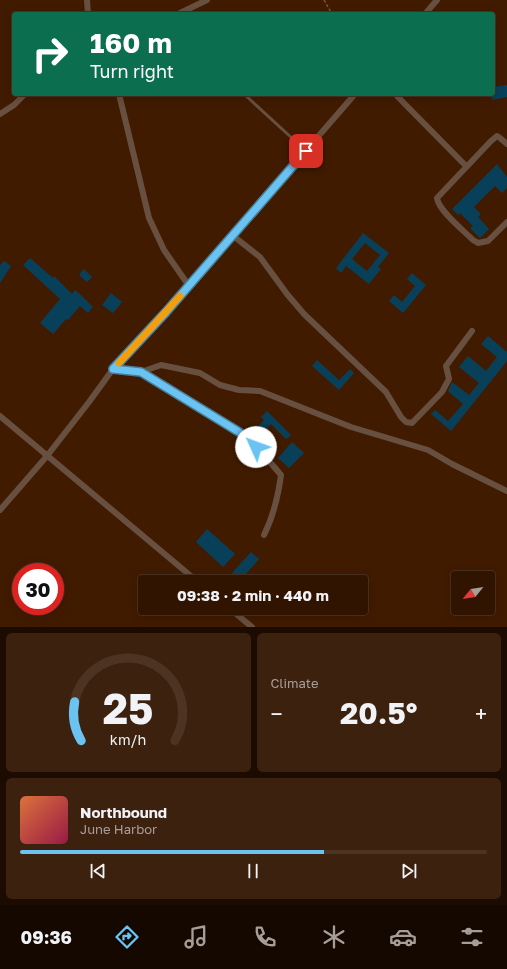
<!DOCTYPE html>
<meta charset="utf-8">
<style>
:root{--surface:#311400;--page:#3d210f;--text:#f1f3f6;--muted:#a89e99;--line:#4c3322;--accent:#6bc3f2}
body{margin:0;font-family:"Golos Text",sans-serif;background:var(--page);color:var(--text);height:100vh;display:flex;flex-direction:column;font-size:15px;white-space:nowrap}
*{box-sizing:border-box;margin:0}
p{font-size:13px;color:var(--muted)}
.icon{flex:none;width:22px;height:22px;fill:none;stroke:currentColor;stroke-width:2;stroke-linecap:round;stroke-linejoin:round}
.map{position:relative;height:627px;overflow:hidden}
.side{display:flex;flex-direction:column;gap:6px;padding:6px;background:#1b0b00;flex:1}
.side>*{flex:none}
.hud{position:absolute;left:12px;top:12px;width:483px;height:84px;border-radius:4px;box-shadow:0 2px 10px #0003,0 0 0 1px var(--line);background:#0b6e4f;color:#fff;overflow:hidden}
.needle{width:26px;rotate:240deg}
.tools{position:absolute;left:451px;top:571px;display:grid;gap:8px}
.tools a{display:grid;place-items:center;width:44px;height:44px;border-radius:4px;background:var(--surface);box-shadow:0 2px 10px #0003,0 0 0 1px var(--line);font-size:20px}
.speed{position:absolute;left:12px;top:563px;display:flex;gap:8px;font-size:20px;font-weight:700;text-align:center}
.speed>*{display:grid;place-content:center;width:52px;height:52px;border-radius:50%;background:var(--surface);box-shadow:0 2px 10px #0003,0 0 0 1px var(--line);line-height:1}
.speed .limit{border:6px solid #d22;background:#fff;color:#111}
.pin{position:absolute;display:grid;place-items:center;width:34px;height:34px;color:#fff;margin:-17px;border-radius:8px;box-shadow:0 2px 6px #0006}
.me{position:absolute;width:44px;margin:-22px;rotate:313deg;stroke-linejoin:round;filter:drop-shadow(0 0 3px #0008)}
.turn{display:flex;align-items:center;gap:14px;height:84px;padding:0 12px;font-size:18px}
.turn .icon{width:52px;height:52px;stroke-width:2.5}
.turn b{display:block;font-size:28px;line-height:34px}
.big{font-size:30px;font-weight:700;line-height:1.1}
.side .tile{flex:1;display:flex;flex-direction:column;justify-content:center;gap:6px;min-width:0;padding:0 14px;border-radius:6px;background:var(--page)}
.side .dial{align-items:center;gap:0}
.dial svg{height:104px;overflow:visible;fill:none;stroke:var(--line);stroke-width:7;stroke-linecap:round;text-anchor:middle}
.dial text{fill:var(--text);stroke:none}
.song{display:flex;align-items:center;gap:12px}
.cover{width:48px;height:48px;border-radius:6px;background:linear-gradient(135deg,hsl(20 70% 55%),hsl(340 70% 35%))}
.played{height:4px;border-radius:2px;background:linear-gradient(90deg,var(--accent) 65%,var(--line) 65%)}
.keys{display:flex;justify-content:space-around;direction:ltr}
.heat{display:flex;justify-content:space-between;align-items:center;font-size:22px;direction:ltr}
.side .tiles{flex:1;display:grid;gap:6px;grid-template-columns:1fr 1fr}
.tile:last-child{grid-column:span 2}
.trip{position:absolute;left:138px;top:575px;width:230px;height:40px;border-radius:4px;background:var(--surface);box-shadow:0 2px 10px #0003,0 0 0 1px var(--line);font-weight:700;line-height:40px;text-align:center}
.dock{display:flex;height:64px;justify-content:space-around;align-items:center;background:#140800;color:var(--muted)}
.dock .icon{width:28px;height:28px}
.dock .active{color:var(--accent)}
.dock b{font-size:18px;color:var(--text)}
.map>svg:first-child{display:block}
</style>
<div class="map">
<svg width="507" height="627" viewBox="0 0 507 627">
<rect width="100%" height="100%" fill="#411b00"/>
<g fill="#094059" fill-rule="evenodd">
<path d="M507,85V97L492,100L491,94H493V87Z"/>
<path d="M497,164L507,177V188L502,193L495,186L474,207L481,214L478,217L489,229L480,238L470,228L473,226L460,213L458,215L452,209Z"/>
<path d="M363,233L389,253L378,267L381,269L369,284L346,266L341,273L336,268ZM365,243L380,255L367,271L352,259Z"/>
<path d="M30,258L53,278L54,276L72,294L75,290L82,296L93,307L88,313L80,306L68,320L66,319L53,334L40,323L60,299L23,265Z"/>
<path d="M4,261L11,266L0,283V265Z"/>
<path d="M84,269L92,277L87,282L79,275Z"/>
<path d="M412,273L426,285L403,313L389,301L394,295L402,302L415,286L407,279Z"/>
<path d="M111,293L122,302L113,313L102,305Z"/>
<path d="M488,336L507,352V361L451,431L431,414L435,410L448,421L463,404L448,391L452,382L469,395L479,383L459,367L468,356L486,371L497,357L481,344Z"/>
<path d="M317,360L339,380L350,369L354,373L339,390L312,366Z"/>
<path d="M267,411L291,435L286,439L271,424L260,435L254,430L264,420L261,417Z"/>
<path d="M292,442L304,453L289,468L278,458Z"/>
<path d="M253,456L261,463L257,468L249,461Z"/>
<path d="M207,529L235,554L223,567L196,542Z"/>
<path d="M251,552L259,559L240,581L232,573Z"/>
</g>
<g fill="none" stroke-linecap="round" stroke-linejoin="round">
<path stroke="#78543b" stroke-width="1.5" stroke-dasharray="3 2" stroke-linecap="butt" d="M324,0L332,14"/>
<path stroke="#685041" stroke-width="3" d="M244,94L306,151"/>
<g stroke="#685041" stroke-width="6">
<path d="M87,0L88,14"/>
<path d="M178,14L207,0"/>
<path d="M425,14L437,0"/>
<path d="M119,94L149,218L164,250L189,286"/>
<path d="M395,94L466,166"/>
<path d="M0,114L14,105L25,94"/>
<path d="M507,144L500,138L497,136L491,141L437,198C438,210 464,231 473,240L478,243L488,241L507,222"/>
<path d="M232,235L260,257L287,294L304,314L386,392L401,417L406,422L412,423L442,392L449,379L446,366L472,331"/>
<path d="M113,369L141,372L161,365L200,373L220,385L239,390L260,391L351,427L428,450L452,464L507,491"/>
<path d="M141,372L239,432L264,455L281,475C278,497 274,515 264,535"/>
<path d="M0,416L198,582"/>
<path d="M0,510L47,456L89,402L113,369L166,312L355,94"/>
<path d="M229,608L252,627"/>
</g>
</g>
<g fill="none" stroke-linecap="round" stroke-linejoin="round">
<g stroke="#467f9d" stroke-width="10">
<path id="route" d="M256,447L239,432L141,372L113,369L166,312L306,151"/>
</g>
<use href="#route" stroke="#6bc3f2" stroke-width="7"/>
<path stroke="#f59e0b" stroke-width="7" d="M119,363L180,296"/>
</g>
</svg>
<div class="tools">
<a><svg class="needle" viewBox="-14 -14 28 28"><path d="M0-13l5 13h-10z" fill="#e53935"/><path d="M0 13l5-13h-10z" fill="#a89e99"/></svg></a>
</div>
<div class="speed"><div class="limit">30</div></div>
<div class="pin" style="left:306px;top:151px;background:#d93025"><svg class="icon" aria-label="arrive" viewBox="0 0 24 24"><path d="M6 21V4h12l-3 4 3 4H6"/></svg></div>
<svg class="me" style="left:256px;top:447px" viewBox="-20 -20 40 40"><circle r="19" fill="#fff"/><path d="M0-13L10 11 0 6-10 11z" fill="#6bc3f2"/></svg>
<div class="trip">09:38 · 2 min · 440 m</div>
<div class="hud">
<div class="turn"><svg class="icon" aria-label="right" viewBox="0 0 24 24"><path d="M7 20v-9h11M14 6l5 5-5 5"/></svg><div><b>160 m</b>Turn right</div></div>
</div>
</div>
<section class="side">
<div class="tiles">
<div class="tile dial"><svg viewBox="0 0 100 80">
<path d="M14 69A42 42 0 1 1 86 69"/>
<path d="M14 69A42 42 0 0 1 9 39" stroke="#6bc3f2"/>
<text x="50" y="56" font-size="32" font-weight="700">25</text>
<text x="50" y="72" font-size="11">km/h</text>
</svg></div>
<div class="tile"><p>Climate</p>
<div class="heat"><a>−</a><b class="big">20.5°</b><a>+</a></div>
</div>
<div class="tile">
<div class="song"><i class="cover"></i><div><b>Northbound</b><p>June Harbor</p></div></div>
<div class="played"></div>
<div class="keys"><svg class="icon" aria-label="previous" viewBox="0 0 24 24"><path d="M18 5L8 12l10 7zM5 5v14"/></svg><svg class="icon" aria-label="pause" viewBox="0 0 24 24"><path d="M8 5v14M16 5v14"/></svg><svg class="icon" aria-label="next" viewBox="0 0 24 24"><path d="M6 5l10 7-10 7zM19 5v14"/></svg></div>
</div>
</div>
</section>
<nav class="dock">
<b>09:36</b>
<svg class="icon active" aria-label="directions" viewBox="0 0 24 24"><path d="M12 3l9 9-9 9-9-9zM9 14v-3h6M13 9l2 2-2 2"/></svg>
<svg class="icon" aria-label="music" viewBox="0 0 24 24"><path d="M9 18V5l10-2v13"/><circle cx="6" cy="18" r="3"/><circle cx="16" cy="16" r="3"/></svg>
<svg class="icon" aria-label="phone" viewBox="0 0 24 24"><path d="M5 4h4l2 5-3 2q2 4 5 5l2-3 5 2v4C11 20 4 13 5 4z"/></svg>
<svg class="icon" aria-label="climate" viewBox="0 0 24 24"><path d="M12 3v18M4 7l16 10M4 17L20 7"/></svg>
<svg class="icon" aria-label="car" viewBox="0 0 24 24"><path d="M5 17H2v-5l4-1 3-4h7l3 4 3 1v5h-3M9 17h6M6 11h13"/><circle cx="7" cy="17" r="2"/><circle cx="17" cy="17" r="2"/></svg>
<svg class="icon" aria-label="filters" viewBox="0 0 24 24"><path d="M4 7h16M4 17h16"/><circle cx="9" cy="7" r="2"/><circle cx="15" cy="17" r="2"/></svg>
</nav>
